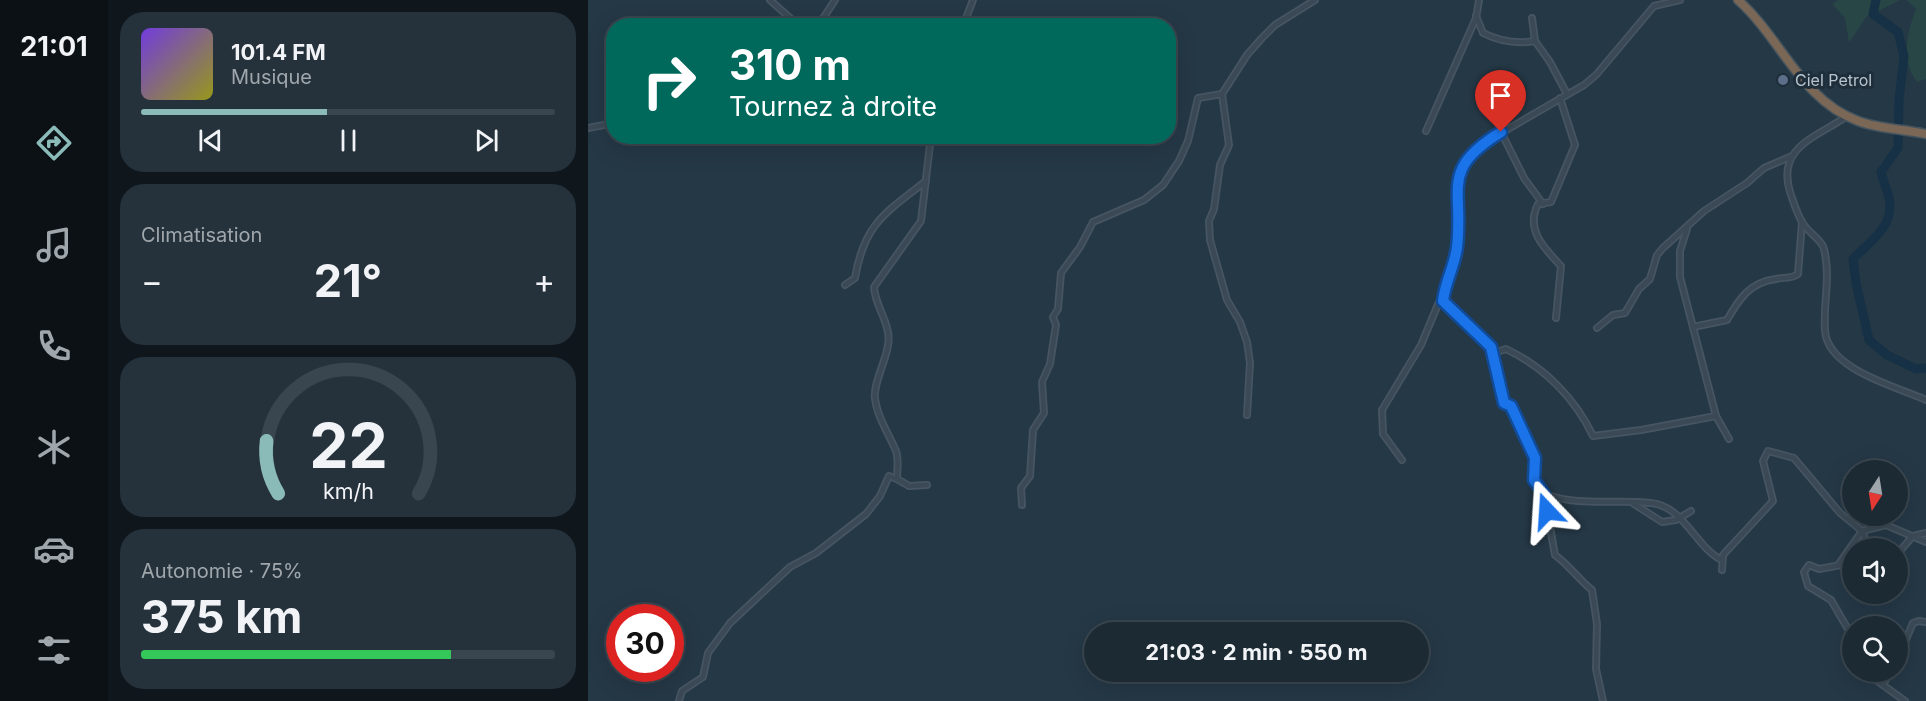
<!DOCTYPE html>
<html lang="fr">
<meta charset="utf-8">
<style>
:root{--surface:#1c2a34;--page:#25323c;--text:#f1f3f6;--muted:#a0a7ac;--line:#3a464f;--accent:#8bbbb9}
body{margin:0;font-family:Inter,sans-serif;background:var(--page);color:var(--text);height:100vh;display:flex;flex-direction:column;font-size:22px;white-space:nowrap}
*{box-sizing:border-box;margin:0}
p{font-size:20px;color:var(--muted)}
.icon{flex:none;width:33px;height:33px;fill:none;stroke:currentColor;stroke-width:2;stroke-linecap:round;stroke-linejoin:round}
.map{position:relative;flex:1;overflow:hidden}
.side{display:flex;flex-direction:column;gap:12px;padding:12px;background:#0f171d;width:480px}
.side>*{flex:none}
.hud{position:absolute;left:18px;top:18px;width:570px;height:126px;border-radius:24px;box-shadow:0 6px 24px #0002,0 0 0 2px var(--line);background:#00695c;color:#fff;overflow:hidden}
.needle{width:39px;rotate:192deg}
.controls{position:absolute;left:1254px;top:460px;display:grid;gap:12px}
.controls a{display:grid;place-items:center;width:66px;height:66px;border-radius:50%;background:var(--surface);box-shadow:0 6px 24px #0002,0 0 0 2px var(--line);font-size:30px}
.speed{position:absolute;left:18px;top:604px;display:flex;gap:12px;font-size:30px;font-weight:700;text-align:center}
.speed>*{display:grid;place-content:center;width:78px;height:78px;border-radius:50%;background:var(--surface);box-shadow:0 6px 24px #0002,0 0 0 2px var(--line);line-height:1}
.speed .limit{border:9px solid #d22;background:#fff;color:#111}
.pin{position:absolute;display:grid;place-items:center;width:51px;height:51px;color:#fff;margin:-62px -26px;border-radius:50% 50% 50% 0;rotate:-45deg;box-shadow:0 0 6px #0007}
.pin .icon{rotate:45deg}
.me{position:absolute;width:66px;margin:-33px;rotate:340deg;stroke-linejoin:round;filter:drop-shadow(0 0 4px #0008)}
.turn{display:flex;align-items:center;gap:21px;height:126px;padding:0 24px;font-size:27px}
.turn .icon{width:78px;height:78px;stroke-width:2.5}
.turn b{display:block;font-size:42px;line-height:51px}
.big{font-size:45px;font-weight:700;line-height:1.1}
.side .widget{flex:1;display:flex;flex-direction:column;justify-content:center;gap:9px;min-width:0;padding:0 21px;border-radius:24px;background:var(--page)}
.side .dial{align-items:center;gap:0}
.dial svg{height:156px;overflow:visible;fill:none;stroke:var(--line);stroke-width:7;stroke-linecap:round;text-anchor:middle}
.dial text{fill:var(--text);stroke:none}
.song{display:flex;align-items:center;gap:18px}
.cover{width:72px;height:72px;border-radius:9px;background:linear-gradient(135deg,hsl(260 70% 55%),hsl(60 70% 35%))}
.played{height:6px;border-radius:3px;background:linear-gradient(90deg,var(--accent) 45%,var(--line) 45%)}
.keys{display:flex;justify-content:space-around;direction:ltr}
.heat{display:flex;justify-content:space-between;align-items:center;font-size:33px;direction:ltr}
.charge{height:9px;border-radius:4px;background:linear-gradient(90deg,#34c759 75%,var(--line) 0)}
.trip{position:absolute;left:496px;top:622px;width:345px;height:60px;border-radius:30px;background:var(--surface);box-shadow:0 6px 24px #0002,0 0 0 2px var(--line);font-weight:700;line-height:60px;text-align:center}
main{display:flex;flex:1;min-height:0}
.menu{display:flex;flex-direction:column;width:108px;justify-content:space-around;align-items:center;background:#0b1115;color:var(--muted)}
.menu .icon{width:42px;height:42px}
.menu .current{color:var(--accent)}
.menu b{font-size:27px;color:var(--text)}
.map>svg:first-child{display:block}
</style>
<main>
<nav class="menu">
<b>21:01</b>
<svg class="icon current" aria-label="directions" viewBox="0 0 24 24"><path d="M12 3l9 9-9 9-9-9zM9 14v-3h6M13 9l2 2-2 2"/></svg>
<svg class="icon" aria-label="music" viewBox="0 0 24 24"><path d="M9 18V5l10-2v13"/><circle cx="6" cy="18" r="3"/><circle cx="16" cy="16" r="3"/></svg>
<svg class="icon" aria-label="phone" viewBox="0 0 24 24"><path d="M5 4h4l2 5-3 2q2 4 5 5l2-3 5 2v4C11 20 4 13 5 4z"/></svg>
<svg class="icon" aria-label="climate" viewBox="0 0 24 24"><path d="M12 3v18M4 7l16 10M4 17L20 7"/></svg>
<svg class="icon" aria-label="car" viewBox="0 0 24 24"><path d="M5 17H2v-5l4-1 3-4h7l3 4 3 1v5h-3M9 17h6M6 11h13"/><circle cx="7" cy="17" r="2"/><circle cx="17" cy="17" r="2"/></svg>
<svg class="icon" aria-label="filters" viewBox="0 0 24 24"><path d="M4 7h16M4 17h16"/><circle cx="9" cy="7" r="2"/><circle cx="15" cy="17" r="2"/></svg>
</nav>
<section class="side">
<div class="widget">
<div class="song"><i class="cover"></i><div><b>101.4 FM</b><p>Musique</p></div></div>
<div class="played"></div>
<div class="keys"><svg class="icon" aria-label="previous" viewBox="0 0 24 24"><path d="M18 5L8 12l10 7zM5 5v14"/></svg><svg class="icon" aria-label="pause" viewBox="0 0 24 24"><path d="M8 5v14M16 5v14"/></svg><svg class="icon" aria-label="next" viewBox="0 0 24 24"><path d="M6 5l10 7-10 7zM19 5v14"/></svg></div>
</div>
<div class="widget"><p>Climatisation</p>
<div class="heat"><a>−</a><b class="big">21°</b><a>+</a></div>
</div>
<div class="widget dial"><svg viewBox="0 0 100 80">
<path d="M14 69A42 42 0 1 1 86 69"/>
<path d="M14 69A42 42 0 0 1 8 42" stroke="#8bbbb9"/>
<text x="50" y="56" font-size="32" font-weight="700">22</text>
<text x="50" y="72" font-size="11">km/h</text>
</svg></div>
<div class="widget"><p>Autonomie · 75%</p><b class="big">375 km</b><div class="charge"></div></div>
</section>
<div class="map">
<svg width="1338" height="701" viewBox="0 0 1338 701">
<rect width="100%" height="100%" fill="#253846"/>
<g fill="#274645">
<path d="M1250,0H1312L1278,17L1261,43L1257,18L1244,4Z"/>
<path d="M1319,0H1338V79L1329,82C1312,59 1319,34 1328,9Z"/>
</g>
<g fill="none" stroke-linecap="round" stroke-linejoin="round">
<path stroke="#163145" stroke-width="9" d="M1288,0L1285,14L1310,32L1316,56L1311,100L1310,148L1293,172C1295,182 1302,195 1302,205C1303,229 1280,243 1265,259L1268,283L1281,340L1299,355L1328,369L1338,368"/>
<g stroke="#465561" stroke-width="8">
<g id="street">
<path d="M182,0L211,26"/>
<path d="M888,16L895,33C911,41 929,44 947,41"/>
<path d="M944,18L947,41L962,62L979,94"/>
<path d="M230,26L247,0"/>
<path d="M375,26L385,0"/>
<path d="M1259,116C1230,137 1188,146 1202,192C1206,203 1209,215 1216,225C1222,234 1234,240 1236,249C1243,277 1235,303 1237,331C1240,370 1310,387 1338,400"/>
<path d="M0,128L26,123"/>
<path d="M838,131L888,18L891,0"/>
<path d="M913,132L936,178L955,204"/>
<path d="M1099,229L1092,251V277L1128,416L1141,439"/>
<path d="M257,285L267,278C276,224 297,213 338,181"/>
<path d="M855,296V301L860,308L903,347L916,403L923,406L947,458L946,480L956,494L967,555C982,566 990,579 1004,590L1009,624L1008,669L1015,701"/>
<path d="M968,318L973,266C956,248 937,230 950,204L963,202L987,145L972,98"/>
<path d="M1105,327L1139,320C1151,299 1162,282 1188,279C1196,277 1204,279 1210,274L1214,222"/>
<path d="M1009,328L1025,315L1037,313L1051,289L1062,279L1069,255L1075,248L1116,211L1159,183L1176,168L1204,156"/>
<path d="M906,353L918,349C956,367 987,398 1005,436L1053,430L1128,416"/>
<path d="M659,415L662,363L659,342L652,322L639,300L622,240L621,221L626,209L632,165L641,145L634,94L659,55L674,38L687,25L727,0"/>
<path d="M814,460L795,434L794,410L833,345L856,290L869,250L871,169L894,144L996,85L1008,75L1066,6L1092,0"/>
<path d="M339,485L321,486L309,479C309,470 311,459 308,451C301,434 289,417 287,398C285,384 298,361 300,345C304,325 287,307 286,287L333,221L343,136"/>
<path d="M956,494C994,507 1025,499 1063,503C1096,506 1108,548 1134,560"/>
<path d="M1046,504L1074,522L1088,520L1103,511"/>
<path d="M434,505L433,488L442,476L445,430L456,413L454,382L462,364L468,325L465,317L470,309L473,273L492,247L505,222L556,200L575,185L591,161L600,141L610,98L634,94"/>
<path d="M1310,553L1325,536L1338,533"/>
<path d="M1264,563L1231,569L1221,565L1216,572L1220,586L1243,600L1264,636"/>
<path d="M1250,565L1274,531L1298,525L1338,542"/>
<path d="M1134,570L1135,555L1185,501L1175,461L1180,451L1206,458L1252,513L1274,531L1281,549"/>
<path d="M1310,658L1325,623L1331,621L1338,622"/>
<path d="M1284,672L1288,680L1317,701"/>
<path d="M1295,685L1302,672"/>
<path d="M91,701L94,691L115,677L120,653L142,623L202,567L228,553L278,514L292,496L301,476L309,479"/>
</g>
</g>
<g stroke="#44545f" stroke-width="11">
<path id="highway" d="M1150,0C1193,38 1213,100 1270,121C1291,129 1315,129 1338,134"/>
</g>
<use href="#street" stroke="#3a4955" stroke-width="4.5"/>
<use href="#highway" stroke="#7b6756" stroke-width="8"/>
</g>
<g fill="none" stroke-linecap="round" stroke-linejoin="round">
<g stroke="#114b97" stroke-width="15">
<path id="route" d="M913,132C851,170 876,188 869,247C867,265 857,282 855,301L903,347L916,403L923,406L947,458L946,480L956,494L959,511"/>
</g>
<use href="#route" stroke="#1a73e8" stroke-width="10"/>
</g>
<circle fill="#5c6f8a" stroke="#1e2e3a" stroke-width="2" cx="1195" cy="80" r="6"/>
<g text-anchor="middle" dominant-baseline="central" stroke-width="6" stroke-linejoin="round" paint-order="stroke">
<g font-size="16" fill="#b7c4ce" stroke="#1e2e3a" text-anchor="start">
<text x="1207" y="80">Ciel Petrol</text>
</g>
</g>
</svg>
<div class="controls">
<a><svg class="needle" viewBox="-14 -14 28 28"><path d="M0-13l5 13h-10z" fill="#e53935"/><path d="M0 13l5-13h-10z" fill="#a0a7ac"/></svg></a>
<a><svg class="icon" aria-label="sound" viewBox="0 0 24 24"><path d="M4 9h4l5-4v14l-5-4H4zM17 9q2 3 0 6"/></svg></a>
<a><svg class="icon" aria-label="search" viewBox="0 0 24 24"><circle cx="10" cy="10" r="6"/><path d="M15 15l6 6"/></svg></a>
</div>
<div class="speed"><div class="limit">30</div></div>
<div class="pin" style="left:913px;top:132px;background:#d93025"><svg class="icon" aria-label="arrive" viewBox="0 0 24 24"><path d="M6 21V4h12l-3 4 3 4H6"/></svg></div>
<svg class="me" style="left:959px;top:511px" viewBox="-20 -20 40 40"><path d="M0-17L14 15 0 8-14 15z" fill="#1a73e8" stroke="#fff" stroke-width="4"/></svg>
<div class="trip">21:03 · 2 min · 550 m</div>
<div class="hud">
<div class="turn"><svg class="icon" aria-label="right" viewBox="0 0 24 24"><path d="M7 20v-9h11M14 6l5 5-5 5"/></svg><div><b>310 m</b>Tournez à droite</div></div>
</div>
</div>
</main>
